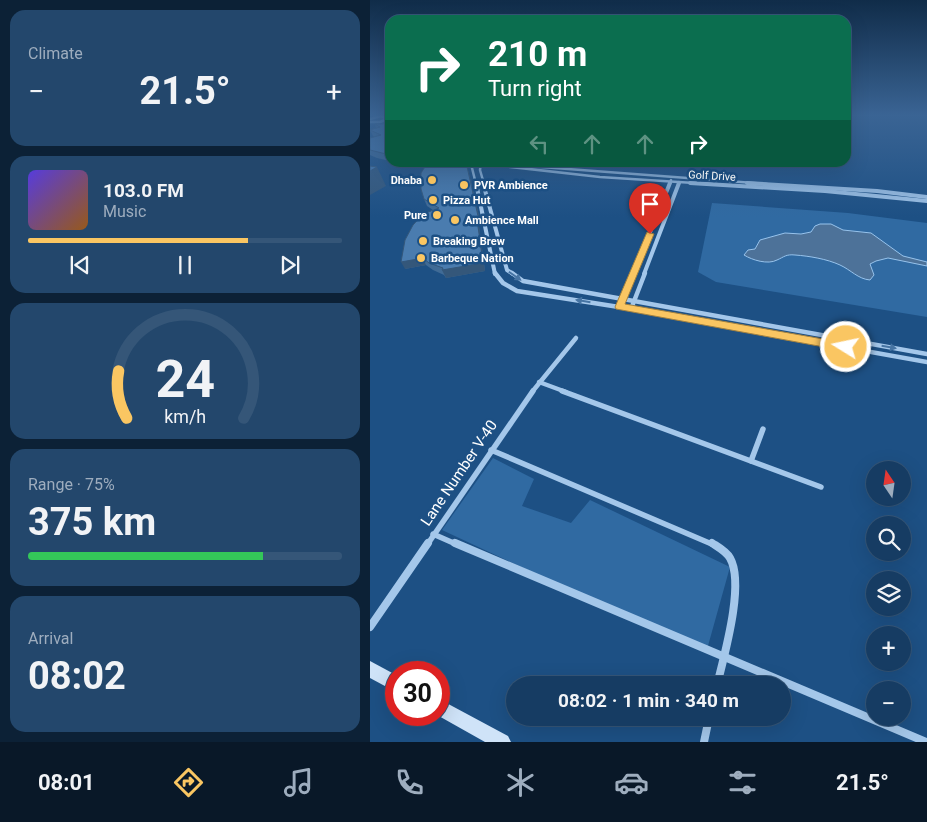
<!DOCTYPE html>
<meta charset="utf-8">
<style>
:root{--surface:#163c63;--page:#23476c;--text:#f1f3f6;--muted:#9eadbe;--line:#355678;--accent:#fac662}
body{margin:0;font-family:Roboto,sans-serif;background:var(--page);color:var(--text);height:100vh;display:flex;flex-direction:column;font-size:19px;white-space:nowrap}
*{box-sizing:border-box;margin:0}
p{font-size:16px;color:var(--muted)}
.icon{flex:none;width:28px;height:28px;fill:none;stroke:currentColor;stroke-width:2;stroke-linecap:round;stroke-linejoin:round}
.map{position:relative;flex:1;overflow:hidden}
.panel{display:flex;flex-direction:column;gap:10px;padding:10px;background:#0c2136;width:370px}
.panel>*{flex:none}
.top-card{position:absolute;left:15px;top:15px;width:466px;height:152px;border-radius:15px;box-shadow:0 5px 20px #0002,0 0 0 1px var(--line);background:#0b6e4f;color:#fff;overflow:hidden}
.needle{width:32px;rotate:347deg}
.tools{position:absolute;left:496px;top:461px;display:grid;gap:10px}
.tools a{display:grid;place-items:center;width:45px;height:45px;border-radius:50%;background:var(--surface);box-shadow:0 5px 20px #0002,0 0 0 1px var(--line);font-size:25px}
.speed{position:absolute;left:15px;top:661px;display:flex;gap:10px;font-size:25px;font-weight:700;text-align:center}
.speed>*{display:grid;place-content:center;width:65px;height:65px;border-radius:50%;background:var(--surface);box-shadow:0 5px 20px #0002,0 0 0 1px var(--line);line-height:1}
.speed .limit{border:8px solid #d22;background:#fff;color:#111}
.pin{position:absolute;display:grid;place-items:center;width:42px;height:42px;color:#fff;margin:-51px -21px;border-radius:50% 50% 50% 0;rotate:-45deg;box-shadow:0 0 5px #0007}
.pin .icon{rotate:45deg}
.me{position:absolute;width:55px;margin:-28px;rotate:280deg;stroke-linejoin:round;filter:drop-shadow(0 0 4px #0008)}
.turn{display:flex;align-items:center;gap:18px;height:105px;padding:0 20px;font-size:22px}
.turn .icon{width:65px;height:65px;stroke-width:2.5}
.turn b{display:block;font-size:35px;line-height:42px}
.lanes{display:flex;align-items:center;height:48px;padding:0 20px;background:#0003;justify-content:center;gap:25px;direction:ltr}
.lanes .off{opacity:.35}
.big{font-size:38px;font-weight:700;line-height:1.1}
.panel .widget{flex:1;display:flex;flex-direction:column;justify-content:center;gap:8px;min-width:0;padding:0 18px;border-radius:15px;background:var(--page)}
.panel .dial{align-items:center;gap:0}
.dial svg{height:130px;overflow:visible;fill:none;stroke:var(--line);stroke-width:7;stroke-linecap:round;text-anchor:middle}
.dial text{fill:var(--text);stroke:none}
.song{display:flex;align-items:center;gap:15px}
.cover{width:60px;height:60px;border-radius:8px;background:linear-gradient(135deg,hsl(250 70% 55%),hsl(30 70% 35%))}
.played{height:5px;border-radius:2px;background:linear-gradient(90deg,var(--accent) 70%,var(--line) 70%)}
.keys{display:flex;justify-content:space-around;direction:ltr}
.heat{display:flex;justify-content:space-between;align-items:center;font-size:28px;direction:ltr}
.charge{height:8px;border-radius:4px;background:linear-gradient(90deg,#34c759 75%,var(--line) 0)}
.trip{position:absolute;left:136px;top:676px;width:285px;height:50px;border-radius:25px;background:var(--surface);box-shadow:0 5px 20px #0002,0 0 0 1px var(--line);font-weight:700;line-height:50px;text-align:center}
.menu{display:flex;height:80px;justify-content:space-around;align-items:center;background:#091828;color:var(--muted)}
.menu .icon{width:35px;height:35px}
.menu .selected{color:var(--accent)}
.menu b{font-size:22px;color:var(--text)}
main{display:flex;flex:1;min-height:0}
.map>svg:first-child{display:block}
</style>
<main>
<section class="panel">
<div class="widget"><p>Climate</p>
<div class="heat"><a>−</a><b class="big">21.5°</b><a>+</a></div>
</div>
<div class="widget">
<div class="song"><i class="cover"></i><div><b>103.0 FM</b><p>Music</p></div></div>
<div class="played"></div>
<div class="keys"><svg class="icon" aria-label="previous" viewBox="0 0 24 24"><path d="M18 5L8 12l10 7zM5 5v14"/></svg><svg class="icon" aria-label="pause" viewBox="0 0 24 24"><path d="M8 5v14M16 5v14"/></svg><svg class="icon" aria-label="next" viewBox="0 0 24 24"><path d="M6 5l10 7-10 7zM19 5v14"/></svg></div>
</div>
<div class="widget dial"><svg viewBox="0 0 100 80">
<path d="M14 69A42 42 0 1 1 86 69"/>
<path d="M14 69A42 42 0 0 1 9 40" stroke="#fac662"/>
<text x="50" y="56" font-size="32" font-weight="700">24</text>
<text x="50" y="72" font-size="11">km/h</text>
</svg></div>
<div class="widget"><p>Range · 75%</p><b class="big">375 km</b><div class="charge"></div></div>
<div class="widget"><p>Arrival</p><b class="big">08:02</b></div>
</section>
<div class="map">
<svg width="557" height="742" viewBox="0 0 557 742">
<rect width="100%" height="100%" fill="#1d5084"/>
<g fill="#306aa2">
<path d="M342,203L478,213L557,223V317L346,282L328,272Z"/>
<path d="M123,458L164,479L152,506L201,523L220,500L360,567L336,653L72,530Z"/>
</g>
<path fill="#4d7299" stroke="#97c3ec" d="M450,224H461L473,230L501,233L533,256L557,262V266L518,258L506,261L500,264L504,275L500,280C488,279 481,270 470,265C457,259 439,256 425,255C416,254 414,257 407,260C398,265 382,260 374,255L378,250L385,249L390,240L415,233L431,234L441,232L445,226Z"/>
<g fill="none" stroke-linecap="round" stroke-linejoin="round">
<g stroke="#a4c7ea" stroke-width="2.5">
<path d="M0,119L11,116L17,119L10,122H0"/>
<path d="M97,162L230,177L340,184"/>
<path d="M111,162L110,170L114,184"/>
<path d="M101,164L106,184"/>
<path d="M131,164L397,184"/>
<path d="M299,184L301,180"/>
<path d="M308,184L309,182"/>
</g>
<g stroke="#a4c7ea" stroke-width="4">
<path d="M106,183L125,274"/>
<path d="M113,183L137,270L143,274"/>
<path d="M320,183L455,191L557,201"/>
<path d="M377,183L507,191L557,197"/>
<path d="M263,274L300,183"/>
<path d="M274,274L309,183"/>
</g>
<g stroke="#a4c7ea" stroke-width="4.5">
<path d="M125,273L133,283L147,291L249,307L557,362"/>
<path d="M142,273L153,281L557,354"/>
<path d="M252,302L264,273"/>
<path d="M261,309L275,273"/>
<path d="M169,382L196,392"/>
<path d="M162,392L206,338"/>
</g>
<g stroke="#a4c7ea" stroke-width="5.5">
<path d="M192,391L451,487"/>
<path d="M121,450L344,545"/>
<path d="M381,461L393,429"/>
<path d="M63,534L88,545"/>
<path d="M57,545L163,391"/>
</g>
<g stroke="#a4c7ea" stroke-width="8">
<path d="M85,543L556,742"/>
<path d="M342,543C348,547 356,551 360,558C375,584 354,656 347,685"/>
<path d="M0,627L58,543"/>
<path d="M334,742L339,718"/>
</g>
<g fill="#cfe3f8" fill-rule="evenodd">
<path d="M0,661L26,675V692L0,678Z"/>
<path d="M69,699L138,736L141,742H115L67,715H69Z"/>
</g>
</g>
<g fill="#406b96">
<path d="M5,124L20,127V161L7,158L0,155V138L5,137L3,136L0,130L6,128Z"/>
<path d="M28,162H96L111,224L109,226L115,271L76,278L74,275L63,270L56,265L35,269L63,210L57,206L54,199L56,166L53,164H33Z"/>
</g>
<g fill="#34577a">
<path d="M96,162L111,224L109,226L115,271L76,278L72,270Z"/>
<path d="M7,167L16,186L0,195V171Z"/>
<path d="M53,258L56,265L35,269L31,262Z"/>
</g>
<g fill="#4a7caf" stroke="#34577a">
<path d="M5,124H14L20,127V155L0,150V138L11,135L0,130L10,127Z"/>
<path d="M58,162H96L108,216L107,219L113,263L72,270L73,268L59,263L53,258L31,262L35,240L43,225L53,214L69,208L54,199L51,189V173Z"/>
<path d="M0,166L7,167L0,171Z"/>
</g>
<defs><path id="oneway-solid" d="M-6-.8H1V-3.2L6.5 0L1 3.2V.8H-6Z" transform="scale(1.25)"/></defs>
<g fill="#4674a3">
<use href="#oneway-solid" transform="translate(145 276) rotate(35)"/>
<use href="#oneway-solid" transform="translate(213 301) rotate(-171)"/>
<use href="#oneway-solid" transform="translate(519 347) rotate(10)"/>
</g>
<linearGradient id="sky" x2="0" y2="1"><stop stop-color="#102c49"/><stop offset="0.53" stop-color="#3a6494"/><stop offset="1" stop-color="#3a6494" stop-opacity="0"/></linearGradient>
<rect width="557" height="217" fill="url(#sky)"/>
<path fill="#fac662" stroke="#a28140" d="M277,232L284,234L255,304L476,343L482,347L476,351L246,309L245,307Z"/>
<g fill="#fac662" stroke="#1d5084" stroke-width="2">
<circle cx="62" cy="180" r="5"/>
<circle cx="94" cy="185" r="5"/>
<circle cx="63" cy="200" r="5"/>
<circle cx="67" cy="215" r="5"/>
<circle cx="85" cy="220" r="5"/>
<circle cx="53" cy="241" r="5"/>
<circle cx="51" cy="258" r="5"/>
</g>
<g text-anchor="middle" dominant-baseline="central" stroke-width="5" stroke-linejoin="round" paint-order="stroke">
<g font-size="11" fill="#fff" stroke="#1d5084">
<text transform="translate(342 176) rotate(3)">Golf Drive</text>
</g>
<g font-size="11" font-weight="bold" fill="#fff" stroke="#1d5084" text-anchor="start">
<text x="52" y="180" text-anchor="end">Dhaba</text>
<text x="104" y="185">PVR Ambience</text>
<text x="73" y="200">Pizza Hut</text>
<text x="57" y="215" text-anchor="end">Pure</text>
<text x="95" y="220">Ambience Mall</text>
<text x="63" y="241">Breaking Brew</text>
<text x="61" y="258">Barbeque Nation</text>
</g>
<g font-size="15" fill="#fff" stroke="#1d5084">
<text transform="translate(89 473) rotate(-56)">Lane Number V-40</text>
</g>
</g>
</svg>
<div class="tools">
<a><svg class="needle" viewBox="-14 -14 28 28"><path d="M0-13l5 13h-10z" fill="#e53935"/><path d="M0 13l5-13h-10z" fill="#9eadbe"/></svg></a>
<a><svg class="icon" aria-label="search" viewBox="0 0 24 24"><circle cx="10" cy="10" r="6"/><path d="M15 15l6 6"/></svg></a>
<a><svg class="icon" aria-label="layers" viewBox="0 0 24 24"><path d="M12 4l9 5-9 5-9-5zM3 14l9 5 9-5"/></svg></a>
<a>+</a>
<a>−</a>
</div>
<div class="speed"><div class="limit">30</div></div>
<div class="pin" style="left:280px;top:234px;background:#d93025"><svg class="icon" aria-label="arrive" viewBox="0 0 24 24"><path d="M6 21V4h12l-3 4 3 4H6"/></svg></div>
<svg class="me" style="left:476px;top:347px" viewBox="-20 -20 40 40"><circle r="17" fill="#fac662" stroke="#fff" stroke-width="3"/><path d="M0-11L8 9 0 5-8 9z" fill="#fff"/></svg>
<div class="trip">08:02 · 1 min · 340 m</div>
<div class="top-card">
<div class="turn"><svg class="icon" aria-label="right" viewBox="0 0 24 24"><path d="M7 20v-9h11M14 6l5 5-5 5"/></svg><div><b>210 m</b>Turn right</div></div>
<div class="lanes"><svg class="icon off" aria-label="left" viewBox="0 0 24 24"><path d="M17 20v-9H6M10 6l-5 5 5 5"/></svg><svg class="icon off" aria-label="ahead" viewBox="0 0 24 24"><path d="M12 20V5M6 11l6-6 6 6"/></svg><svg class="icon off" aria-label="ahead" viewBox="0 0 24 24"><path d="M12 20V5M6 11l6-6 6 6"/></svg><svg class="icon" aria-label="right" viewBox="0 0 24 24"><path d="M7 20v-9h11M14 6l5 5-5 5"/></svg></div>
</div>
</div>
</main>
<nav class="menu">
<b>08:01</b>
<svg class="icon selected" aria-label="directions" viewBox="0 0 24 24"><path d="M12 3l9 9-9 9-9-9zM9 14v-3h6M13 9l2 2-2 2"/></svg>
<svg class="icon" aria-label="music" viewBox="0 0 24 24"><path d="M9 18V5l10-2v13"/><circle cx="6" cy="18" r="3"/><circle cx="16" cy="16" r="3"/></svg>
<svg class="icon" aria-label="phone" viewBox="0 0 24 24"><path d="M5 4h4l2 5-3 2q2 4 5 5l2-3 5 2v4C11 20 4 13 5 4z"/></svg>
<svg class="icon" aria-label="climate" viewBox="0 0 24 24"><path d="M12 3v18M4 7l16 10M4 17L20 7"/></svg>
<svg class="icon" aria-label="car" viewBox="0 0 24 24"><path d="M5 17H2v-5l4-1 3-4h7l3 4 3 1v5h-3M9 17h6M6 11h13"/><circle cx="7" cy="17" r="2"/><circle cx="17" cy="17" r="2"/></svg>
<svg class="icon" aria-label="filters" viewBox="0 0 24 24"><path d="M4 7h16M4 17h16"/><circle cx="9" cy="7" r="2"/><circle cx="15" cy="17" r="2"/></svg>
<b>21.5°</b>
</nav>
